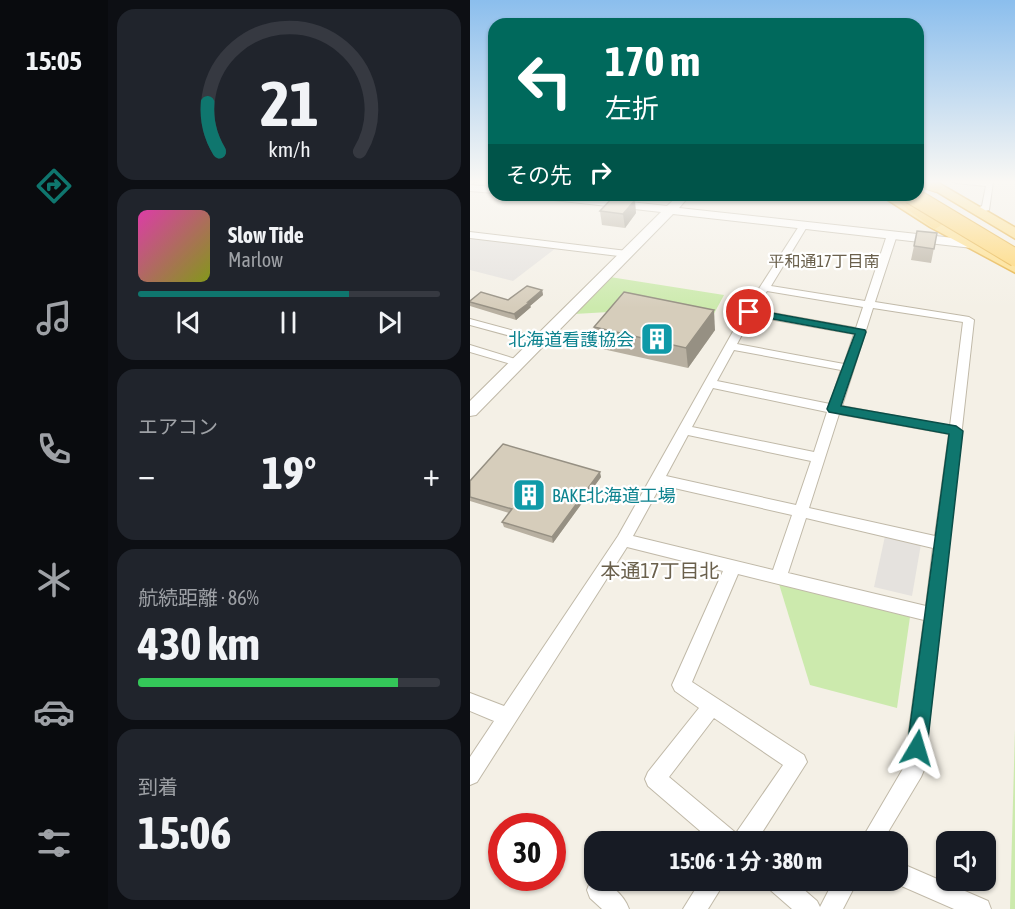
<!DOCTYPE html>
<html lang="ja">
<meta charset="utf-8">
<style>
:root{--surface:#171b24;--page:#20242c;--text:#f1f3f6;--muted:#9ea1a6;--line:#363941;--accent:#0f766e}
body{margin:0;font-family:"Asap Condensed","Noto Sans JP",sans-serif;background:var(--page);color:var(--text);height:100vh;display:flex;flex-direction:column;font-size:22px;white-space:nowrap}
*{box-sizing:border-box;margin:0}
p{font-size:20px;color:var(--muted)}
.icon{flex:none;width:33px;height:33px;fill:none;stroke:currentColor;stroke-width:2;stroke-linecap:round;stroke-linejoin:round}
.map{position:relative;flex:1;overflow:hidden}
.drawer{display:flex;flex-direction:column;gap:9px;padding:9px;background:#0d0f14;width:362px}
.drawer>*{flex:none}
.guide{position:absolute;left:18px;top:18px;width:436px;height:183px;border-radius:18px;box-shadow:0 2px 4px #0004;background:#00695c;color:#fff;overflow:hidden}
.fabs{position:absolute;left:466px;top:831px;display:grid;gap:12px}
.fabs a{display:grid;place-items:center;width:60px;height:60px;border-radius:12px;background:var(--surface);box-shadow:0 2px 4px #0004;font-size:30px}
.speed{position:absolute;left:18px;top:813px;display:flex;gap:12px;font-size:30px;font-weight:700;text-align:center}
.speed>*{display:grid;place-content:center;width:78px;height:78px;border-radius:50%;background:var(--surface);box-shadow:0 2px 4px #0004;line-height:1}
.speed .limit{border:9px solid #d22;background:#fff;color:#111}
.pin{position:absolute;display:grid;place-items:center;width:51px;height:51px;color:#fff;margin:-26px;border:3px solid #fff;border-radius:50%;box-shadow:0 2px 6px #0007}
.me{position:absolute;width:66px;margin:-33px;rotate:7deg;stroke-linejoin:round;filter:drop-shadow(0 0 4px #0008)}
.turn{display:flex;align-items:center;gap:21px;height:126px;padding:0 18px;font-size:27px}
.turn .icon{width:78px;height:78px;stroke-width:2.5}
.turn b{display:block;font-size:42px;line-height:51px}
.then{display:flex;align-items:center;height:57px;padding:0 18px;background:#0003;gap:12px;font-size:22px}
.big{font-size:45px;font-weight:700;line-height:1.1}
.drawer .card{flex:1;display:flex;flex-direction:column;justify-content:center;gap:9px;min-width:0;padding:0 21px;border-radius:18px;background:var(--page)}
.drawer .dial{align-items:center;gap:0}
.dial svg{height:156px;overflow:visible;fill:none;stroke:var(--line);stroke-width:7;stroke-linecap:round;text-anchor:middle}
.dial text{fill:var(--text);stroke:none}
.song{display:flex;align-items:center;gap:18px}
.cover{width:72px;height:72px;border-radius:9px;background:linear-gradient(135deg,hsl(320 70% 55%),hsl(70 70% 35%))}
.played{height:6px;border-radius:3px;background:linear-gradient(90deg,var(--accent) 70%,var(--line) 70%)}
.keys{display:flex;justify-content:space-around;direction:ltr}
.heat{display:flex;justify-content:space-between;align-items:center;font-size:33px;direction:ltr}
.charge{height:9px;border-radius:4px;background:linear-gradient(90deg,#34c759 86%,var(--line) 0)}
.trip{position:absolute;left:114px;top:831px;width:324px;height:60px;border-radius:18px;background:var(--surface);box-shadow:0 2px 4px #0004;font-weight:700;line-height:60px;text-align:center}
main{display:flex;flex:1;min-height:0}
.tab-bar{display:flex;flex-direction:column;width:108px;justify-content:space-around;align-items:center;background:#090b0e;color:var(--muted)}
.tab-bar .icon{width:42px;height:42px}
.tab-bar .on{color:var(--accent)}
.tab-bar b{font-size:27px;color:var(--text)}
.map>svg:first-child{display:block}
</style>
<main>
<nav class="tab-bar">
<b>15:05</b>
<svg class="icon on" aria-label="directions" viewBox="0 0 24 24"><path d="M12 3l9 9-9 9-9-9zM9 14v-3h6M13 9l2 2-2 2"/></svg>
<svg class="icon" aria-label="music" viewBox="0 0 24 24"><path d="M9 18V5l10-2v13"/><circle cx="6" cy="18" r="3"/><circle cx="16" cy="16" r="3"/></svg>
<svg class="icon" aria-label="phone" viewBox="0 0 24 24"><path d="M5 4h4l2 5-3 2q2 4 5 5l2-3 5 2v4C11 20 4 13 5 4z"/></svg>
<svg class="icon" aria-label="climate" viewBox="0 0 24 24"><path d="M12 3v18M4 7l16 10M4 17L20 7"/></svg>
<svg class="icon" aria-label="car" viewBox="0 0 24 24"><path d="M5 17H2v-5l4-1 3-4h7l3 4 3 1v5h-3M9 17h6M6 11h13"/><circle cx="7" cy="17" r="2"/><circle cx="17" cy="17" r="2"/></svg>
<svg class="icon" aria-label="filters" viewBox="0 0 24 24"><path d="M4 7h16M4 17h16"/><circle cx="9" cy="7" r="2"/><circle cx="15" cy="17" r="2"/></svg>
</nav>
<section class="drawer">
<div class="card dial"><svg viewBox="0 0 100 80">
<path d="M14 69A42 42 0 1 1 86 69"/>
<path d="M14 69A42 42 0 0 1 8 44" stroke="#0f766e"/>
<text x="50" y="56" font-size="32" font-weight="700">21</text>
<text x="50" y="72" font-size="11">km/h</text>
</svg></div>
<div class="card">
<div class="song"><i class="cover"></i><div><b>Slow Tide</b><p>Marlow</p></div></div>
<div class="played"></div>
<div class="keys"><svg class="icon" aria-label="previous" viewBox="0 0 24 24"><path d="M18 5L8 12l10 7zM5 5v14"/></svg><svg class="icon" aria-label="pause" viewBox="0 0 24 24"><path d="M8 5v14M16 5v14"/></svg><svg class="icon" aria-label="next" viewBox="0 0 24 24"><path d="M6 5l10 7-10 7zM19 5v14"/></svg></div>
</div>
<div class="card"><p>エアコン</p>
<div class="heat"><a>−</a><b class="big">19°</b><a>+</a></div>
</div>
<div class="card"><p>航続距離 · 86%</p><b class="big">430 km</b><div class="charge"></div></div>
<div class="card"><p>到着</p><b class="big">15:06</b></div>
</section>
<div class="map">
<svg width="546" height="909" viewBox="0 0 546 909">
<rect width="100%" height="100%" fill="#f4f0e6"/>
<g fill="#cceaad">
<path d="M140,277L254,295L240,321L139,312L104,314Z"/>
<path d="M309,584L440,617L427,708L340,685Z"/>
<path d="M545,729L546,909H540Z"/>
</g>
<g fill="#e5e2de">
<path d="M2,237L86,248L43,281L0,270V239Z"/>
<path d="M415,536L451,544L442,596L404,587Z"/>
</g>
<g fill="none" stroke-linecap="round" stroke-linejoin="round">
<g stroke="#c0b9a8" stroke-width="2">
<g id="minor">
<path d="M0,181H7L0,185Z"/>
<path d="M482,181L523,182L519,210L506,213L502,210L512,206L516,186L486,183Z"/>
<path d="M331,223L338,225L301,286L395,301L417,235L422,232L427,235L405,302L499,317L504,320L454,770L451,777L412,842H390L434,767L454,620L268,574L222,682L334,755L337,762L286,842H243L178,786L175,779L178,772L229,708L205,691L202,685L253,571L157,547L7,782L0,785V757L24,721L0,711V693L34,706L148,536L274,312ZM297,291L393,307L386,328L286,310ZM403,308L493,322L480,426L372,406ZM282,316L384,334L374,364L267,344ZM264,350L371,370L360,404L247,381ZM243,388L357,412L344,452L222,427ZM369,414L479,434L465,536L339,508ZM218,435L341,461L326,505L196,476ZM191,485L322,515L303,570L163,536ZM336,518L463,548L456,606L318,573ZM244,718L313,765L266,833L199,777Z"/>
<path d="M0,232L157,251L162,254L157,257L0,238Z"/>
<path d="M0,319L74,339L76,341L70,344L0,325Z"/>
<path d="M0,345L52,361L54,363L48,366L0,352Z"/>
<path d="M428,862L518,901L521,909H484L420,881L428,880Z"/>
<path d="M124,880C139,881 154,895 159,909H132L120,898L117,890L120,882Z"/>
<path d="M231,880H256L238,909H213Z"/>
<path d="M295,880H323L347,901L350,907L364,880H388L373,909H322L298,888Z"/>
</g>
</g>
<g stroke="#c0b9a8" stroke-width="2">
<g id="tertiary">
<path d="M0,185L24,187V193L0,191Z"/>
<path d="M61,195H96L197,206L209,195H220L209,208L511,241L517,245L511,249L203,214L6,415L0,416V401L191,212L66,198Z"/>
</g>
</g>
<g stroke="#e5ab30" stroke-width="3">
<g id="trunk">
<path d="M449,181H465L546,228V239Z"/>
<path d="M410,195H427L546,261V273L460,227Z"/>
</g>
</g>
<g stroke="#e5ab30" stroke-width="2">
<g id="motorway">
<path d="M448,181H463L474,187L466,192L448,186Z"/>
<path d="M421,195H440L454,204L473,224L465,229C462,228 424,199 421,195Z"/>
</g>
</g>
<use href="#minor" fill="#fff" fill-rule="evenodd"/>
<use href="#tertiary" fill="#fff" fill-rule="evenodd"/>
<use href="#trunk" fill="#ffdc7d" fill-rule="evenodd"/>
<use href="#motorway" fill="#ffd366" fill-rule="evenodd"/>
<g stroke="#e5ab30" stroke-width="19" stroke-linecap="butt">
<path id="motorway-bridge" d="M441,195L546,258"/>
</g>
<use href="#motorway-bridge" stroke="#ffd366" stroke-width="17"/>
</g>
<g fill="#b8b0a1">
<path d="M130,211L166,213L155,228L132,225Z"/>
<path d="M467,233L461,263L441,260L444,246Z"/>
<path d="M72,290L73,295L60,306L61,307L46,320L0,306V301L38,300Z"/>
<path d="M124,327L245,330L218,368L128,348Z"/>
<path d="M131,477L83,543L34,527L32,522L39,513L0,501V481Z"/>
</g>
<g fill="#969083">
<path d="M165,200L166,213L155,228L153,214Z"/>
<path d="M72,290L73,295L60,306L61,307L46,320L44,314Z"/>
<path d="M244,310L245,330L218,368L216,348Z"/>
<path d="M130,472L131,477L83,543L82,537Z"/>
</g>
<g fill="#d6cdbb" stroke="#969083" stroke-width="1.5">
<path d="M144,196L165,200L153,214L130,211Z"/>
<path d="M447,231L467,233L464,249L444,246Z"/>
<path d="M57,286L72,290L58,302H60L44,314L0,302V301L11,292L38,300Z"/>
<path d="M154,292L244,310L216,348L124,327Z"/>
<path d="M33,444L130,472L82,537L32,522L42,509L0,497V481Z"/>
</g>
<linearGradient id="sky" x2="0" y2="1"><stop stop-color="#8bbeed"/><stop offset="0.59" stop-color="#faf8f4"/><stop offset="1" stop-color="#faf8f4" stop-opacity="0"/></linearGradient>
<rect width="546" height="308" fill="url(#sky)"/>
<path fill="#0f766e" stroke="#0a4d48" stroke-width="1.5" d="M279,309L395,330L396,332L371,406L486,426L493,431L457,748L454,755L447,757L440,755L437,748L479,434L359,412L357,409L385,334L275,314V310Z"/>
<defs>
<g id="building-square" transform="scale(1.725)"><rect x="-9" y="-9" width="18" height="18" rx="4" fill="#0f9aa8" stroke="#fff"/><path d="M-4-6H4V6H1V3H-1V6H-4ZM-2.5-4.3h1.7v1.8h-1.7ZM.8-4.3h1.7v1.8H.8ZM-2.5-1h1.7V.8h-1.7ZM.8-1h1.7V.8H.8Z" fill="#fff"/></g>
</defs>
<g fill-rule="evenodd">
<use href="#building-square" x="187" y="339"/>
<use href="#building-square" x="59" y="495"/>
</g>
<g text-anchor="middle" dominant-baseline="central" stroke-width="4.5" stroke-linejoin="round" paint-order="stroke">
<g font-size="16" fill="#6a604c" stroke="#fff">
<text x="354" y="261">平和通17丁目南</text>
</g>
<g font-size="18" fill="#0d838f" stroke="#fff" text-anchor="end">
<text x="164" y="339">北海道看護協会</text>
<text x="82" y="495" text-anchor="start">BAKE北海道工場</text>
</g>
<g font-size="20" fill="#6a604c" stroke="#fff">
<text x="190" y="570">本通17丁目北</text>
</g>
</g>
</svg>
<div class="fabs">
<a><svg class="icon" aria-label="sound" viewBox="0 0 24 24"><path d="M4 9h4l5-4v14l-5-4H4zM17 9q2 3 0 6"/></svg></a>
</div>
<div class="speed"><div class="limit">30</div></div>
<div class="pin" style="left:279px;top:312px;background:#d93025"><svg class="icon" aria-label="arrive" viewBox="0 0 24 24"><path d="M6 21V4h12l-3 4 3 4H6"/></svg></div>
<svg class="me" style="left:447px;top:748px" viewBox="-20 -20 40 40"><path d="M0-17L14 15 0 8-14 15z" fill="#0f766e" stroke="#fff" stroke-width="4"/></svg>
<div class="trip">15:06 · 1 分 · 380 m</div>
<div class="guide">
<div class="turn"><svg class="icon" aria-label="left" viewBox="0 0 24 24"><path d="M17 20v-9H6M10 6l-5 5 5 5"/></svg><div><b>170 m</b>左折</div></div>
<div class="then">その先<svg class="icon" aria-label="right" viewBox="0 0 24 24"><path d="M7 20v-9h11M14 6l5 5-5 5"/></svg></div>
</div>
</div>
</main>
